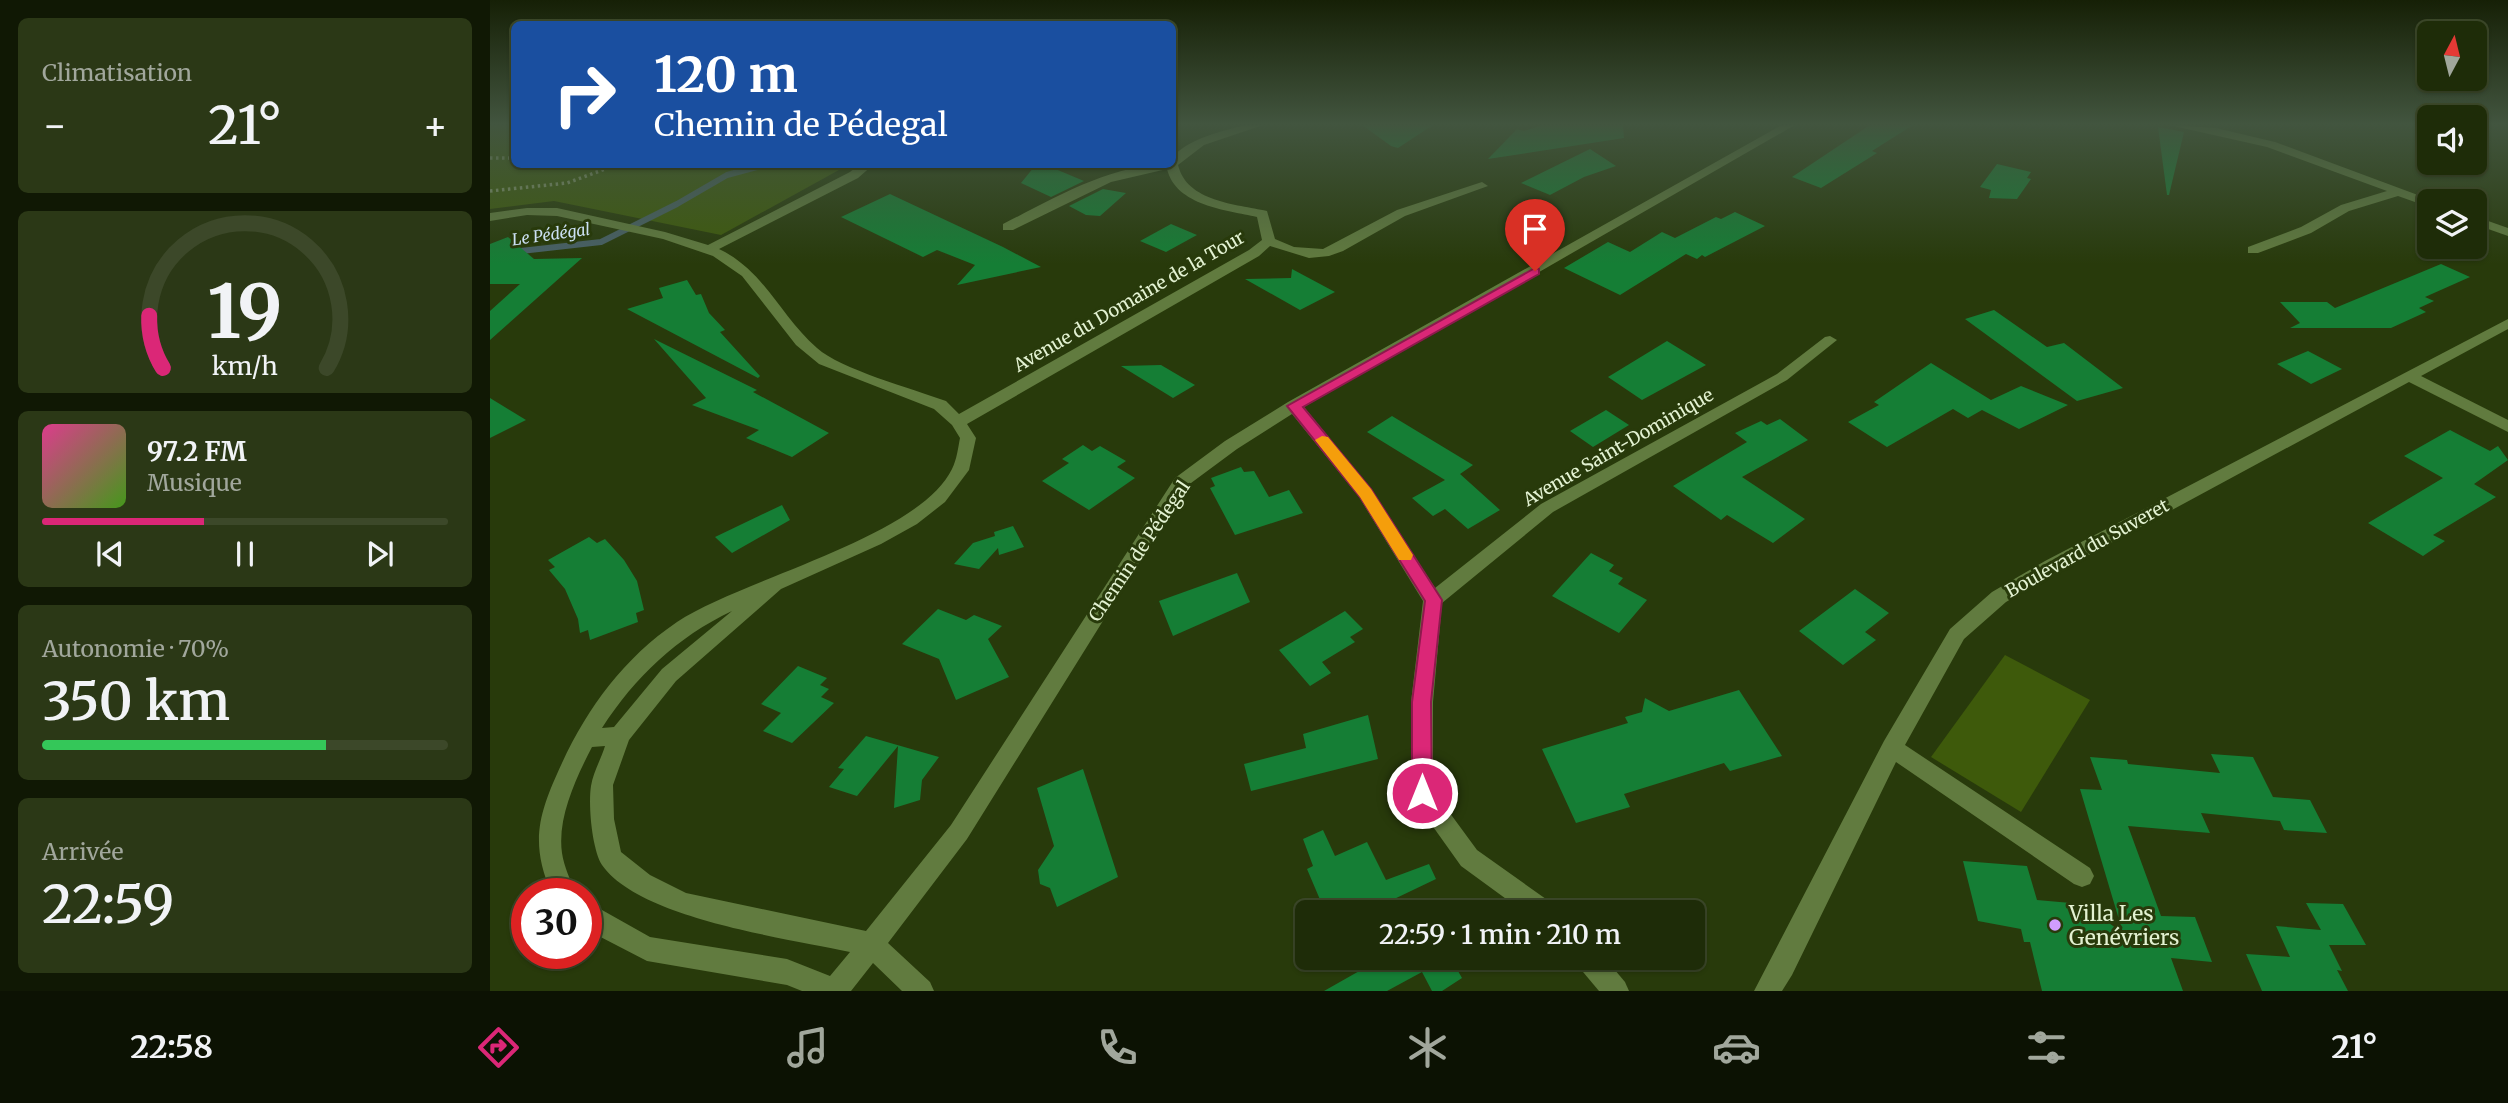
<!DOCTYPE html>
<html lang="fr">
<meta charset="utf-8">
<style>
:root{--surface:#1e2c08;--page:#2b3816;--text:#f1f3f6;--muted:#a1a79c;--line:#3c4829;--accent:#db2777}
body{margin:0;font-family:Merriweather,serif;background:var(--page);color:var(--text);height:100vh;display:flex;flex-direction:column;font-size:26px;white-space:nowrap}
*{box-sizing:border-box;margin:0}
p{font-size:23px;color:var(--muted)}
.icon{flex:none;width:38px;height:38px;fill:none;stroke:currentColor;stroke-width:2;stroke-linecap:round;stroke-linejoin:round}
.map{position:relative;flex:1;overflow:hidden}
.details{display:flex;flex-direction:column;gap:18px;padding:18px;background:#101804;width:490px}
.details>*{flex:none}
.guide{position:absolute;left:21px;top:21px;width:665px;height:147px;border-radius:10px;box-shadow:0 2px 5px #0004,0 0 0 2px var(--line);background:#1a4fa0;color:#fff;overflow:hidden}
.needle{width:46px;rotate:7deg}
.buttons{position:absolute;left:1927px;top:21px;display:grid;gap:14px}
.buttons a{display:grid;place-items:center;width:70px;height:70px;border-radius:10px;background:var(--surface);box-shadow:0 2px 5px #0004,0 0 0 2px var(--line);font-size:35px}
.speed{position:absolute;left:21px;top:878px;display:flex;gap:14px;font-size:35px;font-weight:700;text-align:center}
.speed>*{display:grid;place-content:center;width:91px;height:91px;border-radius:50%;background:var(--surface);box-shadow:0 2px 5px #0004,0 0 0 2px var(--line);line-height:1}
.speed .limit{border:10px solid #d22;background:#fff;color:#111}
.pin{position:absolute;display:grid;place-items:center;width:60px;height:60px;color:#fff;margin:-72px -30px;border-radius:50% 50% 50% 0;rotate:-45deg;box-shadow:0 0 7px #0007}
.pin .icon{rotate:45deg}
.me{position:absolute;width:77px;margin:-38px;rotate:0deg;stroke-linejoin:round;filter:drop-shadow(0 0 5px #0008)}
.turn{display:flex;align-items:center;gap:24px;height:147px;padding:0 28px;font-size:32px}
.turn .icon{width:91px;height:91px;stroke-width:2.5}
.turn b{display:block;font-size:49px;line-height:60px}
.big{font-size:52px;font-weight:600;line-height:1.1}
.details .tile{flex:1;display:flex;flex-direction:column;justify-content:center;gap:10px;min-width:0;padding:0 24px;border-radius:10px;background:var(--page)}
.details .dial{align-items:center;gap:0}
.dial svg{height:182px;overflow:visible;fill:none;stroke:var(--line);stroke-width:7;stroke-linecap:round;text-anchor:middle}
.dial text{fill:var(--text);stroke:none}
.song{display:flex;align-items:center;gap:21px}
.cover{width:84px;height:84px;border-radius:10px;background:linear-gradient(135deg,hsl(330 70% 55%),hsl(100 70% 35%))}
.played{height:7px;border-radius:4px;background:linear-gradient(90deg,var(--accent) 40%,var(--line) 40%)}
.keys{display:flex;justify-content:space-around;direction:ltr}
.heat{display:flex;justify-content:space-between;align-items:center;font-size:38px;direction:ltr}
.charge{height:10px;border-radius:5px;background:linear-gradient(90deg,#34c759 70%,var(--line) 0)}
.trip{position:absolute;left:805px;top:900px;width:410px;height:70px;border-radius:10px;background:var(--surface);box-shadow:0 2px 5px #0004,0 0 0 2px var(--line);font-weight:600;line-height:70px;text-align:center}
.dock{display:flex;height:112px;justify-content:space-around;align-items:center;background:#0c1203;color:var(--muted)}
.dock .icon{width:49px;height:49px}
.dock .current{color:var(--accent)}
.dock b{font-size:32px;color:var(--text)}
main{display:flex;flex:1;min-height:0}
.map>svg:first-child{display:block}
</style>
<main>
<section class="details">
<div class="tile"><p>Climatisation</p>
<div class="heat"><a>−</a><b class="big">21°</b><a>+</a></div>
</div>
<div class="tile dial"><svg viewBox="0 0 100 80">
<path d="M14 69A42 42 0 1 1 86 69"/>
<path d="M14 69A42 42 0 0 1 8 46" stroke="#db2777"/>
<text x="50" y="56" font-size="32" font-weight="700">19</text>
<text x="50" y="72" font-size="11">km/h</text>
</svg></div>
<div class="tile">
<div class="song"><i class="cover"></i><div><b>97.2 FM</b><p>Musique</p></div></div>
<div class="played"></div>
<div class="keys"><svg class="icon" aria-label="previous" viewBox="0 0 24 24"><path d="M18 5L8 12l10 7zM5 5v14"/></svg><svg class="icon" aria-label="pause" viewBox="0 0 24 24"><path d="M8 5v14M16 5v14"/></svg><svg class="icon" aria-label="next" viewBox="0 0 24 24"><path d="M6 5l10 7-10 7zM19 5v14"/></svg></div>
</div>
<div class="tile"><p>Autonomie · 70%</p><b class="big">350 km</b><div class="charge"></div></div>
<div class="tile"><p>Arrivée</p><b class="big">22:59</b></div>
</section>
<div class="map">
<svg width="2018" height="991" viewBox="0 0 2018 991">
<rect width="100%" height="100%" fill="#283a0b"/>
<g fill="#3e5a0b">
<path d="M0,125H24V164L358,165L231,235L64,201L0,209Z"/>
<path d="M1515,655L1600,700L1531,812L1441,757Z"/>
</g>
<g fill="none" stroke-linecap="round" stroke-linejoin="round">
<path stroke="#486066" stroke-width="6" d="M22,252L111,242L187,204L237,175L278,164"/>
</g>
<g fill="#157e35">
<path d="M872,125H943L908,148L901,146Z"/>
<path d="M1052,125H1133L1134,138L998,159L1027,129L1034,131Z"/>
<path d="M1380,125H1423L1382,151L1387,153L1331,188L1302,177Z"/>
<path d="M1668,127L1694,132L1679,195H1677Z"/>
<path d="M1100,149L1126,166L1094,177L1060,195L1031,183Z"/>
<path d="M1507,164L1541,172L1537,178L1541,179L1527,199L1499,198L1501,190L1490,187Z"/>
<path d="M544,167L563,168L594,181L561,197L531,183Z"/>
<path d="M613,189L636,193L610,216L596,215L579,206Z"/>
<path d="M400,194L513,247L551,267L467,285L485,265L447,250L433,257L351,217Z"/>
<path d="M1245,212L1275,226L1215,257L1212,255L1207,259L1196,254L1130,295L1074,268L1118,242L1140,252L1172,232L1185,238L1226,217L1231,219Z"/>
<path d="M681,224L707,235L676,252L650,241Z"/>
<path d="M18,237L44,259L92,258L0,340V311L30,284H0V244Z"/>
<path d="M1951,264L1980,277L1935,297L1944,301L1929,308L1936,312L1901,328H1800L1810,323L1790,302H1837L1845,308Z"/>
<path d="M802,269L845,292L810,310L755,279L801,278Z"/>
<path d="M197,280L206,295L211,294L219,313L235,330L230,332L270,376L268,378L137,309L173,298L169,288Z"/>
<path d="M1504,310L1557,347L1574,343L1633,388L1587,401L1475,319Z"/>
<path d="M164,339L267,390L263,392L339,433L302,457L256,438L269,430L202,405L216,398Z"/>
<path d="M1177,341L1216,365L1152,400L1118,377Z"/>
<path d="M1818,351L1852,369L1821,384L1787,364Z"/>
<path d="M1441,363L1501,400L1531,386L1578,405L1529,429L1492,410L1478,418L1463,409L1397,447L1358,422L1389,405L1384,402Z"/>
<path d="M671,365L705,385L683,398L631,366Z"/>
<path d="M0,398L36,420L0,438Z"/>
<path d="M1116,410L1139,425L1103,447L1080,431Z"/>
<path d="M902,416L983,465L970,474L1010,510L978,529L955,509L943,516L922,498L955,480L877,432Z"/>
<path d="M1290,419L1318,440L1252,477L1315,519L1283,543L1237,515L1231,520L1183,486L1257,442L1245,433L1271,421L1277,425Z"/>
<path d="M1960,430L2000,451L2008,446L2018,460L1984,484L2006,497L1943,535L1955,541L1933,556L1878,523L1953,478L1914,456Z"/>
<path d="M593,445L602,451L610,446L636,461L627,467L645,478L599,510L552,481L579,463L572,459Z"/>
<path d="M751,467L754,472L764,471L779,497L799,490L813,513L745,535L720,488L725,486L721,478Z"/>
<path d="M292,505L300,520L242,553L225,537Z"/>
<path d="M523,526L534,547L509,555L508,548L489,569L464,564L483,543L505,536L504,532Z"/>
<path d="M99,537L107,543L115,539L134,560L147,581L154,610L146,613L148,622L100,640L98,630L90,633L88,619L75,589L59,570L65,567L58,560Z"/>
<path d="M1101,553L1124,565L1119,571L1133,578L1128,584L1157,600L1129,633L1062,596Z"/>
<path d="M747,573L760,602L683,636L669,601Z"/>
<path d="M1365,589L1399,613L1375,632L1386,640L1353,665L1309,631Z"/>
<path d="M448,609L476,620L484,615L512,626L498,639L519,677L466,700L449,659L412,644Z"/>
<path d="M855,611L873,629L860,637L865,642L832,662L841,673L820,686L789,650Z"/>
<path d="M308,666L337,678L330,685L339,689L331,697L344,703L302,743L273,731L291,713L271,704Z"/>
<path d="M1249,690L1292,756L1240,771L1234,763L1134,794L1140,807L1086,823L1052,749L1138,723L1135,717L1152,712L1155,698L1179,711Z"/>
<path d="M878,715L888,759L761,791L754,764L816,748L813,734Z"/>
<path d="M376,736L449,757L432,780L430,800L404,808L408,746L367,796L339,787L354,769L348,768Z"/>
<path d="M1721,754L1763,757L1783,797L1820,800L1837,833L1794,830L1790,821L1711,813L1720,833L1638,826L1671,916L1705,917L1722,962L1681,958L1693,991H1552L1540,942H1534L1531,929L1488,921L1473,861L1537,866L1547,900L1592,904L1633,933L1590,789L1612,790L1600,757L1637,760L1638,764L1730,773Z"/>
<path d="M593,769L628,877L567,907L560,888L550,884L548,870L564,846L547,788Z"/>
<path d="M833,830L845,856L877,842L896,880L939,864L946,879L877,912H856L852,901L834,909L817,869L823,866L813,839Z"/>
<path d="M1816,903L1853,904L1876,945H1839L1852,971L1847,970L1858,991H1772L1756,954L1800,957L1786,926L1831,930Z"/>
<path d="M894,957H960L972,978L952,991H942L932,972L897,991H834Z"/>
</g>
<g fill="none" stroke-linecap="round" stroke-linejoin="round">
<g stroke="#8b9c74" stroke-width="3.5" stroke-dasharray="2.5 3.5" stroke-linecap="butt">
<path d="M0,158H24"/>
<path d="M0,191L77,183L129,164"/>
</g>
<g fill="#617b3f" fill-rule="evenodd">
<path d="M755,125H773L714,145L688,165C697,202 746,204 777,211L785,239L804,247L833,249L907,210L992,182L998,186L915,216L853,251L839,256L819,258L780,246L769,256L477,424L486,438L479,470L455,502L427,524L391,544L291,589L186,681L139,740L123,785L124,819L131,852L160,875L196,893L376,931L461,825L685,478L735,441L798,402L1292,125H1305L814,407L881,489L945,588L1051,504L1287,374L1335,337L1340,336L1347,340L1297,380L1063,512L952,603L943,702V790L987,850L1063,904L1066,912H1034L971,866L924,800L921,793V702L933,601L869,497L802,414L747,449L697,486L477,839L398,943L440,982L444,991H412L383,963L361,991H312L297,985L157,961L99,931L96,929V901L160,937L297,959L340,976L360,952C296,938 150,919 112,865C102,849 98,805 101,786C103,773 111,759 115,746L102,747C86,778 67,818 72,853C74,867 81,881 86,894H62C39,842 49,813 72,763C98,707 134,658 187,622C254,578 428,538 462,469C467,459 468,448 470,438L462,425L444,409L329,364L306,345L252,276L223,256L173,239L67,216L37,215L0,221V213L37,208H67L175,232L218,245L360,172L370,164H384L368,178L229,249C275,271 290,316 327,348C350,369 423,389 456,401L469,414L759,250L772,240L767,217C737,210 686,206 677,169L621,182L523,230H513V224C567,197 620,164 682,164V157C702,137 730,132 755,125ZM242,611L172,669L124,727L112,728C145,677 187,637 242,611Z"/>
<path d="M1679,125L1726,128L1785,142L1944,201H1939V207L1908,196L1859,211L1821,233L1768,253H1758V247L1811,227L1851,205L1897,191L1777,147Z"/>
<path d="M1984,216L2018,228V236L1984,224Z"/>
<path d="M2018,319V329L1931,376L2018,420V432L1919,382L1569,571L1516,602L1474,639L1415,745L1600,868L1604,876L1600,884L1592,887L1584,884L1406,762L1302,975L1292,991H1264L1394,741L1460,629L1502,592L1555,561Z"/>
<path d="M1084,957H1114L1135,982L1139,991H1109L1088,966Z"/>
</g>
</g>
<linearGradient id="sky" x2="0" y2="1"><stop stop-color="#162006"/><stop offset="0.47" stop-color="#42553f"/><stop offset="1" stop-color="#42553f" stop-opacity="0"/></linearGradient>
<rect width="2018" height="264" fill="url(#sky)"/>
<path fill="#db2777" stroke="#8e194d" stroke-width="2" d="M1045,268L1049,269V274L813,407L881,489L952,600L941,702L942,793L939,799L932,802L925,799L922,793V702L935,601L870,497L797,406Z"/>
<path fill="#f59e0b" d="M832,436L838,437L881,489L923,555L921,560H909L870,497L825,440Z"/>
<circle fill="#d19dfe" stroke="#283a0b" stroke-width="2.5" cx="1565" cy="925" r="7"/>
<g text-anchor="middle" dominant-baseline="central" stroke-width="6" stroke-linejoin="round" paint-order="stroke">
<g font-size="16" font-style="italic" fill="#cce0f4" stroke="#283a0b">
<text transform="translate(61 234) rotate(-8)">Le Pédégal</text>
</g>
<g font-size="18" fill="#e3f2d2" stroke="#283a0b">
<text transform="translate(639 301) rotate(-30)">Avenue du Domaine de la Tour</text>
<text transform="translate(1128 447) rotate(-30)">Avenue Saint-Dominique</text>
<text transform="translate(1597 548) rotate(-29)">Boulevard du Suveret</text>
<text transform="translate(649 551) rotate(-56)">Chemin de Pédegal</text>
</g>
<g font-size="21" fill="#e3f2d2" stroke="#283a0b" text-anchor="start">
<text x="1579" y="913">Villa Les<tspan x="1579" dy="24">Genévriers</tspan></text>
</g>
</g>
</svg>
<div class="buttons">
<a><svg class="needle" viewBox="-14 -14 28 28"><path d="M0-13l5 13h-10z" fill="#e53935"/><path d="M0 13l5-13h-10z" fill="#a1a79c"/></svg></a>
<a><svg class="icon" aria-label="sound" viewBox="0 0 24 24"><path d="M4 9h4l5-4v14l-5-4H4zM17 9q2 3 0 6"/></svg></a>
<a><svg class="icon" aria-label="layers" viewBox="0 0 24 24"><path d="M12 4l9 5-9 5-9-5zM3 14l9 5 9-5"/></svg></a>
</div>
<div class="speed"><div class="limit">30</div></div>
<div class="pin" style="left:1045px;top:271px;background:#d93025"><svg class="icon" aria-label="arrive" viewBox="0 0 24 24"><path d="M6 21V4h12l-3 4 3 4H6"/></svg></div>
<svg class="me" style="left:932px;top:793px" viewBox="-20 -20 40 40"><circle r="17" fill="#db2777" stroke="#fff" stroke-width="3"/><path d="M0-11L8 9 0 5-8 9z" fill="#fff"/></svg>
<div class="trip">22:59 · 1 min · 210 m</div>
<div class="guide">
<div class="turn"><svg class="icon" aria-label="right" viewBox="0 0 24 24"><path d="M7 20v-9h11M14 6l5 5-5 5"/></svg><div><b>120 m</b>Chemin de Pédegal</div></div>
</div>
</div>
</main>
<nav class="dock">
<b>22:58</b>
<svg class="icon current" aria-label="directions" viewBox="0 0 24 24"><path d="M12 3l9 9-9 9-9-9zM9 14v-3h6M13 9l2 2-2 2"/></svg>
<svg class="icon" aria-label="music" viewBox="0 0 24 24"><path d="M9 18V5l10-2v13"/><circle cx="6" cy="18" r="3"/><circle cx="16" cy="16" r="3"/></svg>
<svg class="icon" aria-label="phone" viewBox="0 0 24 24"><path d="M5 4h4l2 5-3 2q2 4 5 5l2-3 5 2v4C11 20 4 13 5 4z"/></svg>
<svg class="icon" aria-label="climate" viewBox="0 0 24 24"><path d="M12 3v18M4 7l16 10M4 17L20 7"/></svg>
<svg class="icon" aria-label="car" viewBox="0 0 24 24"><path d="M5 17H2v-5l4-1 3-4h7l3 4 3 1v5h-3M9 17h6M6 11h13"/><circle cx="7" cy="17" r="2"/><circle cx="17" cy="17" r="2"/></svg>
<svg class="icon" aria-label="filters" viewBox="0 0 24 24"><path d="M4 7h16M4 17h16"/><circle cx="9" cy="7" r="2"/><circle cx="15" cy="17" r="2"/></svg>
<b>21°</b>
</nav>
